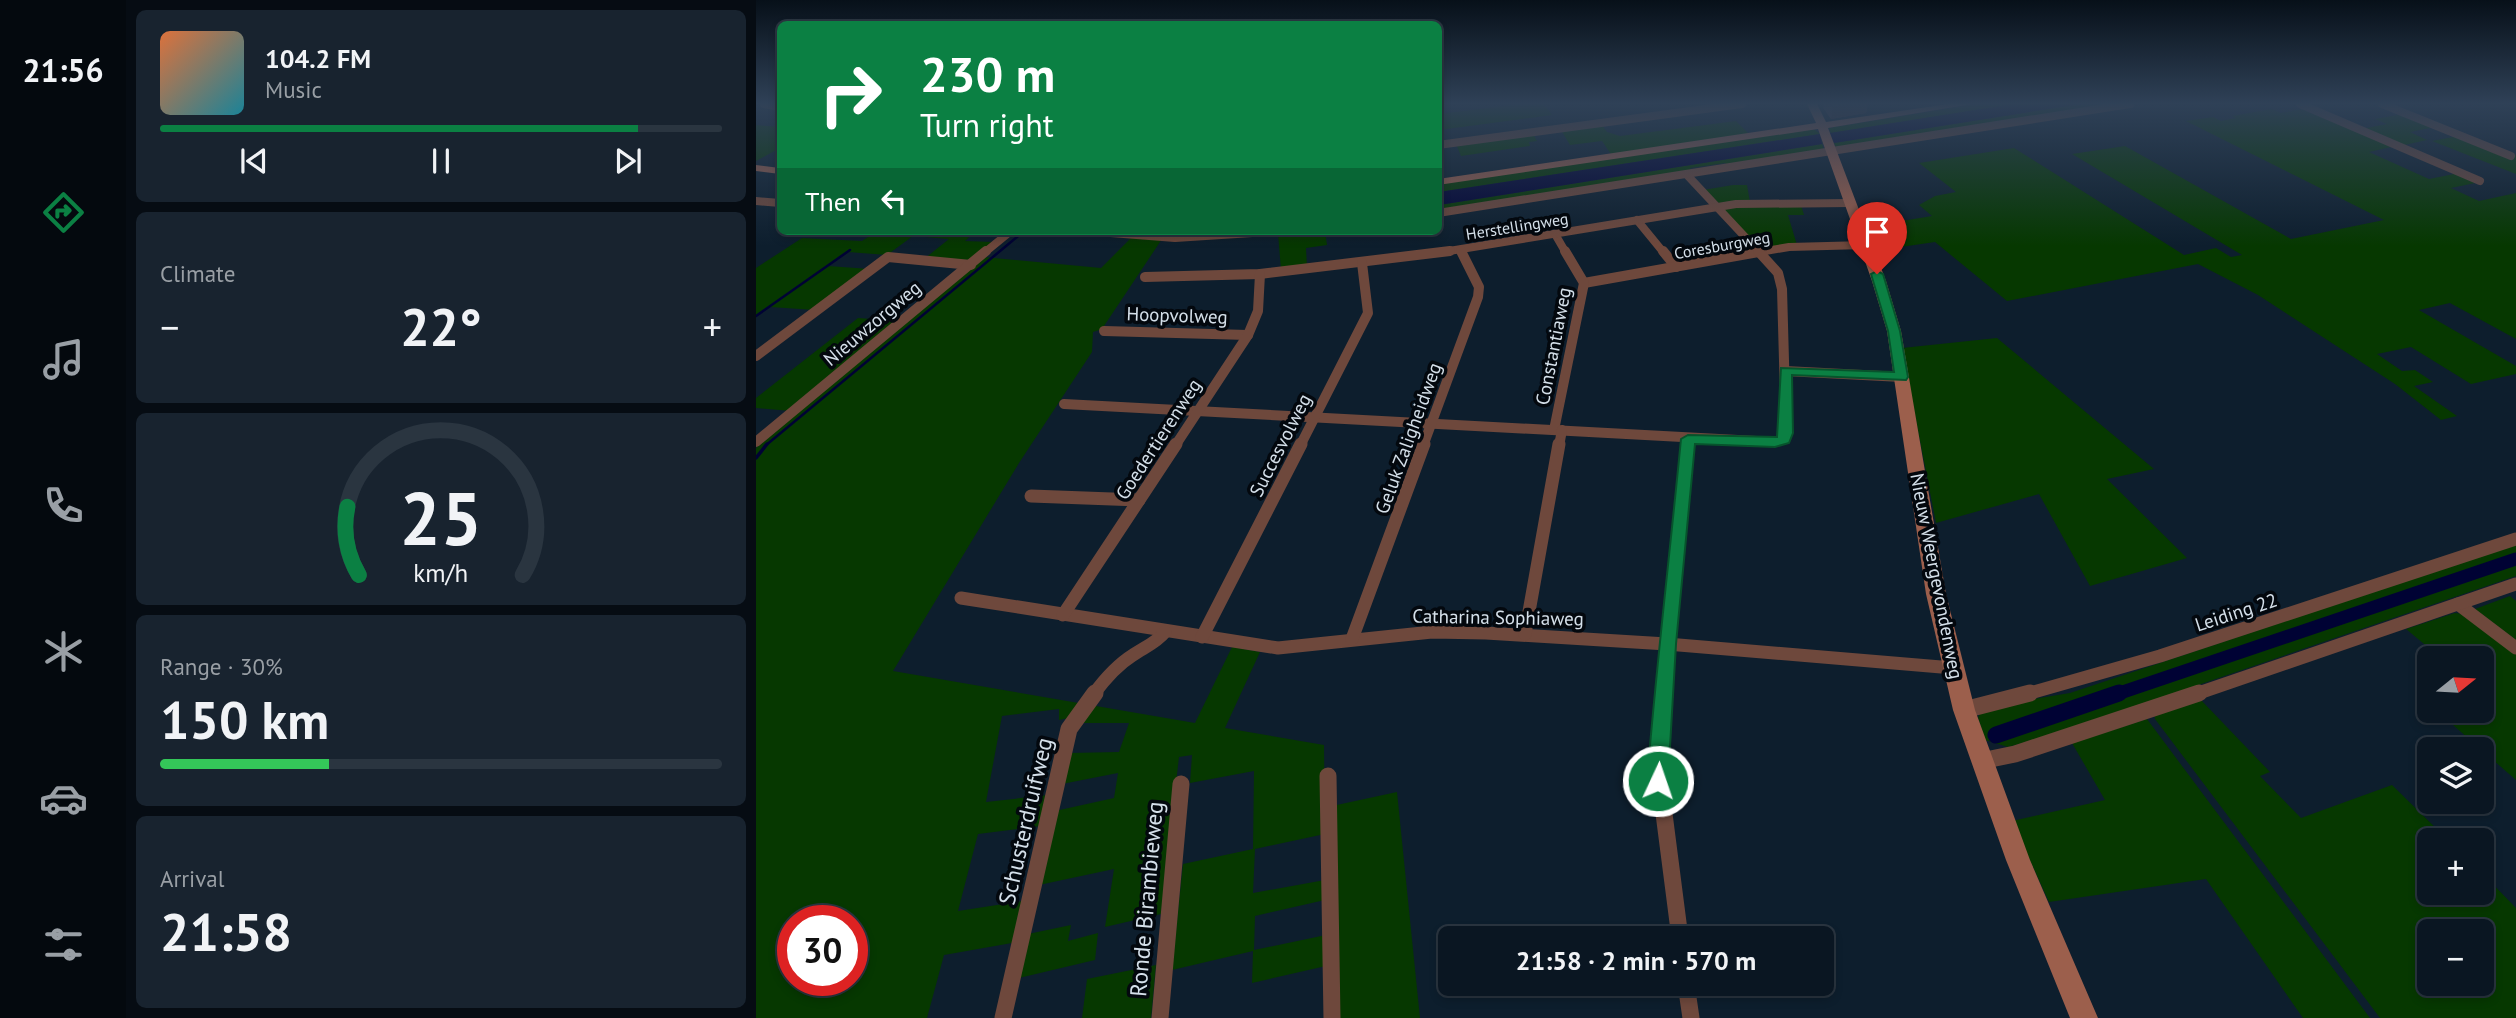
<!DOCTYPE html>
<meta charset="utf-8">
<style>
:root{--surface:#0a1622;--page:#18232f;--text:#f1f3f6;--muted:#999fa5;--line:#2a3540;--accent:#0b8043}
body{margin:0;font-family:"PT Sans",sans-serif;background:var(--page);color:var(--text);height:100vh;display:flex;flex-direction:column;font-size:26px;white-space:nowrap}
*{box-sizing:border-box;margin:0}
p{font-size:23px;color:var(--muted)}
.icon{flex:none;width:38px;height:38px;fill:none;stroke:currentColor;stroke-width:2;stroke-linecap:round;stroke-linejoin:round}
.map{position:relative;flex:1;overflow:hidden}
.drawer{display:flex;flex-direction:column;gap:10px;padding:10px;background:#060c13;width:630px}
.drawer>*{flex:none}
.guide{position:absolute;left:21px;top:21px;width:665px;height:214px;border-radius:10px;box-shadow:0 4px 10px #0003,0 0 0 2px var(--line);background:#0b8043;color:#fff;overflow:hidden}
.needle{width:46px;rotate:72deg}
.controls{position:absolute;left:1661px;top:646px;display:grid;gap:14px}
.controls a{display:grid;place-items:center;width:77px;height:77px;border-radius:10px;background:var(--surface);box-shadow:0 4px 10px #0003,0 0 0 2px var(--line);font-size:35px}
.speed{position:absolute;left:21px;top:905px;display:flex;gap:14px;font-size:35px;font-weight:700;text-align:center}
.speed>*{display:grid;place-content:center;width:91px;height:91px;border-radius:50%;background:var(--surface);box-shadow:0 4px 10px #0003,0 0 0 2px var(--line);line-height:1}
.speed .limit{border:10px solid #d22;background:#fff;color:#111}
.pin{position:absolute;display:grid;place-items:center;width:60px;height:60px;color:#fff;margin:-72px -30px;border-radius:50% 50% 50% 0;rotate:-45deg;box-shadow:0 0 7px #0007}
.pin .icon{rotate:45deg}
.me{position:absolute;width:77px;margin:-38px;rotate:3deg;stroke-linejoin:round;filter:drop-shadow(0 0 5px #0008)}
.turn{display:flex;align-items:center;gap:24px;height:147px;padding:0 28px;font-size:32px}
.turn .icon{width:91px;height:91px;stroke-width:2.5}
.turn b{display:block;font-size:49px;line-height:60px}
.then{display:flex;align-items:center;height:66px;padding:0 28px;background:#0003;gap:14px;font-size:26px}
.big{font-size:52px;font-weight:700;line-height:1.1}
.drawer .tile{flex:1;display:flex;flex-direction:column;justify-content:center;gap:10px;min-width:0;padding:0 24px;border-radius:10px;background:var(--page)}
.drawer .dial{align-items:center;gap:0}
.dial svg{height:182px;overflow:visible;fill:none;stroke:var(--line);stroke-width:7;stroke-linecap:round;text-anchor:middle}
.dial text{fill:var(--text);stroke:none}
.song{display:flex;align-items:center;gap:21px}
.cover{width:84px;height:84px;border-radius:10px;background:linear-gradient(135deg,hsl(20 70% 55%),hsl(190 70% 35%))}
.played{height:7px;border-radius:4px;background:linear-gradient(90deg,var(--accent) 85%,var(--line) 85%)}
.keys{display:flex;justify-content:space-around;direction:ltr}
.heat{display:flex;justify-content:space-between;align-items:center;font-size:38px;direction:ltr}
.charge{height:10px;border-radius:5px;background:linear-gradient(90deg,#34c759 30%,var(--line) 0)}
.trip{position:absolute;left:682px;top:926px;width:396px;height:70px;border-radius:10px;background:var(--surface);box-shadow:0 4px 10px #0003,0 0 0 2px var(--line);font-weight:700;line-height:70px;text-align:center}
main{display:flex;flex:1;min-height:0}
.menu{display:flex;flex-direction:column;width:126px;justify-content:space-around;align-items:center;background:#04090e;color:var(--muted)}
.menu .icon{width:49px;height:49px}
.menu .selected{color:var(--accent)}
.menu b{font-size:32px;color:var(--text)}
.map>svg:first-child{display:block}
</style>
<main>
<nav class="menu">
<b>21:56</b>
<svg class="icon selected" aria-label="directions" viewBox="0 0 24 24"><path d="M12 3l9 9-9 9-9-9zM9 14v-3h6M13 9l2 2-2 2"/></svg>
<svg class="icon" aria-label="music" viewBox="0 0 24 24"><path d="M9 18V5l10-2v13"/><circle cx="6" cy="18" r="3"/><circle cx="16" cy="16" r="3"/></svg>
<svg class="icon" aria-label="phone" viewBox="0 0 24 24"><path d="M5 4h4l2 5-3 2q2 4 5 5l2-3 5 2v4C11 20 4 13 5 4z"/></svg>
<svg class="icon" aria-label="climate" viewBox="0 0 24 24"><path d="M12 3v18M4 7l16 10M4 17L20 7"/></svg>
<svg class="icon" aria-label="car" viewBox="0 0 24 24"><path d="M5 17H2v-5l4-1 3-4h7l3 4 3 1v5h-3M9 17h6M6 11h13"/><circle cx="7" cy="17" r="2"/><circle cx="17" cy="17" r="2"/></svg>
<svg class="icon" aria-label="filters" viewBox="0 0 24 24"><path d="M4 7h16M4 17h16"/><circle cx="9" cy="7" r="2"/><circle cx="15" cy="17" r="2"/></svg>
</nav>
<section class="drawer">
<div class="tile">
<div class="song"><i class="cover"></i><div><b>104.2 FM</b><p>Music</p></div></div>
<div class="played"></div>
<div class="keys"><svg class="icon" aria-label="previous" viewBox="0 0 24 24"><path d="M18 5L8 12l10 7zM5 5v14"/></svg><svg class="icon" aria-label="pause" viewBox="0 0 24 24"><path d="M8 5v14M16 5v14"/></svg><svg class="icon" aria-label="next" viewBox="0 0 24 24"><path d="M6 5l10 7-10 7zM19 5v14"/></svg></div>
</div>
<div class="tile"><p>Climate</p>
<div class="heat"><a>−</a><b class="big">22°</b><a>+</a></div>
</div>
<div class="tile dial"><svg viewBox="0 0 100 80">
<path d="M14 69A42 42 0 1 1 86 69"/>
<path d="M14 69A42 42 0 0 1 9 39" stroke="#0b8043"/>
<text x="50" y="56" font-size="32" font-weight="700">25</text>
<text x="50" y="72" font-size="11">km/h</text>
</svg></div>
<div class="tile"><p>Range · 30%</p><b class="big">150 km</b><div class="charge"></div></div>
<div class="tile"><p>Arrival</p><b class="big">21:58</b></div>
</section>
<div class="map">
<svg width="1760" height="1018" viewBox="0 0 1760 1018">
<rect width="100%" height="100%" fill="#0d1e2d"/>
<g fill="#063800" fill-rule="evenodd">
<path d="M764,104H788L796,115L683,130V114Z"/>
<path d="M1220,104H1257L1075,133L1073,128Z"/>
<path d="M1324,104H1360L1080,147L1078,143Z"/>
<path d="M1552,108L1640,146L1613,152L1673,179L1698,174L1724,182L1695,188L1723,201L1760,193V339L1694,303L1663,310L1760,366V374L1715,384L1655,347L1621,354L1646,371L1659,370L1677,382L1658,386L1701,416L1685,420L1639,384L1502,295L1442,264L1251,301L1179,242L1124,250L1115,226L1176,216L1163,205L1179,196L1200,192L1163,163L1258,148L1428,255L1460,248L1475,257L1486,255L1316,154L1369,146L1535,239L1628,220L1430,121L1457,117L1465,121L1480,118L1476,116L1516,109L1525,113Z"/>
<path d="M1647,114L1679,127L1654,132L1671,140L1644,146L1605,129L1631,124L1619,119Z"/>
<path d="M980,121L993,134L855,154L846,141L814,145L805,130L846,125L851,132L864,136Z"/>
<path d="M0,125L24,127V148L0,161Z"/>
<path d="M1042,130H1059L1064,134L683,192V184Z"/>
<path d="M777,134L781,141L773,142L774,146L705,156L700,144Z"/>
<path d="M1702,136L1760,155V174L1676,141Z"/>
<path d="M1066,144L1068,150L972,166L969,163L934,168L937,173L683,211V205Z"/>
<path d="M977,185H991L994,202L963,203L947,190Z"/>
<path d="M1045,205L1048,215H1032L1041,245L1004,247L968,211V208Z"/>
<path d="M121,231H220L209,241L238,242L217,260L168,259L193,239L157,236L131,255L92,252L72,266L114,269L59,310L14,307L0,316V268L46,238L106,241Z"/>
<path d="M541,231H569L571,245L550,248L551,267L525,270L522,233Z"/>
<path d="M377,236L406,239L346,329L337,332L336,352L263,463L137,671L439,723L476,647L504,652L469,728L568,745L569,834L499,849L497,893L569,880V900L499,916L498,950L570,935V966L496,983L497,951L416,970L427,864L497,849L498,771L434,783L436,755L423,757L405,914L349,927L358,869L283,885L299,811L358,798L362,773L306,784L312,753L363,752L373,723H321L322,716L303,720V709L246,716L230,802L292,795L285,826L222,834L202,911L267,901L256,943L188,955L171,1018H0V448L227,257L345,268ZM37,920H96V980H37Z"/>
<path d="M102,318L145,321L35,411L0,408V398Z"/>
<path d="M1241,338L1398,469L1351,479L1431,558L1334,586L1283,494L1180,523L1146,348Z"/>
<path d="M1760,544V576L1305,732L1252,747L1229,740L1222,717L1227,710L1236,706L1314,693Z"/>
<path d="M1754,596L1760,601V640L1719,609Z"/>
<path d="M1699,613L1707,614L1760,652V780L1689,718L1712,711L1726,710V706L1737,701L1726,691V658H1685L1650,629Z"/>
<path d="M1445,700L1514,772L1504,776L1545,818L1636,785L1692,840H1673V892H1726V873L1760,908V1018H1624L1399,719L1398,713ZM1673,931H1726V984H1673Z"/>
<path d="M1391,719L1614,1018H1547L1450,879L1293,902L1256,821L1349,800L1316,743Z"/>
<path d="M641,792L664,1018H582L576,806Z"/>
<path d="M315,925L312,941L342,933L339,960L263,978L272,934Z"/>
<path d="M400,965L395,1018H326L331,979Z"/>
</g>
<g fill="#000234">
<path d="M1257,104H1324L1078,143L1074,133Z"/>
<path d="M1064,134L1066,144L683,205V192Z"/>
</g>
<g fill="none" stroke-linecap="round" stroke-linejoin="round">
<g stroke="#000234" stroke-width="2.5">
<path d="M0,316L94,250"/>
<path d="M9,446L267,232"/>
</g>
<path stroke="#000234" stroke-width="3.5" d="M0,458L11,444"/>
<path stroke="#000234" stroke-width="4.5" d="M1240,735L1332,705"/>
<path stroke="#000234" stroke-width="13" d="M1358,695L1760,559"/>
<path stroke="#000234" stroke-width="17" d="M1240,735L1363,693"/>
<g stroke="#6e483c" stroke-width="8">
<path d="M8,104L24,107"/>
<path d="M1544,104L1724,181"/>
<path d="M1626,104L1755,156"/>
<path d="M682,145L986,104"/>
<path d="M932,176L1004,253"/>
<path d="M0,201L24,203"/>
<path d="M682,213L1374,104"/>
<path d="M881,220L908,253"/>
<path d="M329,231L419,238L528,231"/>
<path d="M799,234L810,253"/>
<path d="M704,250L706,253"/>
<path d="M228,253L255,231"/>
<path d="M681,253L980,204L1094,203"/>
<path d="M998,253L1033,247L1109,245"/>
</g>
<g stroke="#6e483c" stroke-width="10">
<path d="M907,251L920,267"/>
<path d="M389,277L504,274L694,251"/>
<path d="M828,283L1008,251"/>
<path d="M348,331L492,335"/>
<path d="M0,356L132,257L215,265"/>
<path d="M1029,371L1146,377"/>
<path d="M308,404L1019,442L1027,440L1030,433L1026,289L1022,273L1002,251"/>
<path d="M798,430L828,283L809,251"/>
<path d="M0,442L230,251"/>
<path d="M419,446L492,335L502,311L504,274"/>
<path d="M544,446L612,313L606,263"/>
<path d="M667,446L722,297L723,287L705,251"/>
<path d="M803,446L806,430"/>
<path d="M931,446L932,439"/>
</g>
<g stroke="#6e483c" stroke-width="13">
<path d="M275,496L383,500"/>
<path d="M205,598L522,648L676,632L730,633L911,644L1197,668"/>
<path d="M1702,604L1760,648"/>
<path d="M307,615L420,444"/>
<path d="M769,634L803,444"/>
<path d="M446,637L545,444"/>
<path d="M596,639L668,444"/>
<path d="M337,695C348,680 361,665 377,655C389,647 400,643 409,632"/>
<path d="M909,695L932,444"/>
<path d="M1267,695L1404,656L1760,539"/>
<path d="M1437,695L1760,584"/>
</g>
<g stroke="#6e483c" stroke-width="17">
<path d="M909,693L902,767L924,938"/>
<path d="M1208,710L1274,693"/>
<path d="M1225,761L1259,754L1443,693"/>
<path d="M572,776L576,1018"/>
<path d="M930,984L935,1018"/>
<path d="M247,1018L313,729L339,693"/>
<path d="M404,1018L425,784"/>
</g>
<g fill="#9c5f4c" fill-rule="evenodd">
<path d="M1051,104H1061L1070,122L1192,104H1216L1072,128L1130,281L1145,331L1190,594L1219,710L1274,860L1342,1018H1314L1250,860L1197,710L1170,594L1131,331L1116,281L1062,129L682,185V179L1060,123Z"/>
<path d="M0,165L24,168V174L0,171Z"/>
</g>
</g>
<path fill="#483744" d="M1068,104H1112L1110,113L1075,119L1067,108Z"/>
<path fill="#3b2d37" d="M1097,104H1112L1110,113L1075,119L1077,107Z"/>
<path fill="#54404f" stroke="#3b2d37" stroke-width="2" d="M1074,104H1097L1077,107Z"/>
<linearGradient id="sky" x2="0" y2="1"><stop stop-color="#071019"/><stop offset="0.42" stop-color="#2f4157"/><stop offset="1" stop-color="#2f4157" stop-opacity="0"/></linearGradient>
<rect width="1760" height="246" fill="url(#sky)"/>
<path fill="#0b8043" stroke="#07532c" stroke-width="2" d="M1121,271L1127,274L1144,331L1152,377L1150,380L1036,375L1037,433L1033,443L1019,447L939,444L920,644L912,781L909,788L902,790L894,788L891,781C900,667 914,553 925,439L932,435L1021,437L1025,368L1138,372L1132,331L1115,274Z"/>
<g text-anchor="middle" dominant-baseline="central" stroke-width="7" stroke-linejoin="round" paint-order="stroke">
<g font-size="16" fill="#d5e0ea" stroke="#03080e">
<text transform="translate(761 226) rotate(-9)">Herstellingweg</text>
<text transform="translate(966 245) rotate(-10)">Coresburgweg</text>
</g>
<g font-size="19" fill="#d5e0ea" stroke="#03080e">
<text transform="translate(421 315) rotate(2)">Hoopvolweg</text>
<text transform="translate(116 323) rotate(-40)">Nieuwzorgweg</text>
<text transform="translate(797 346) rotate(-79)">Constantiaweg</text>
<text transform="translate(652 438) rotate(-70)">Geluk Zaligheidweg</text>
<text transform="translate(402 439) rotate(-57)">Goedertierenweg</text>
<text transform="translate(524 445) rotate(-63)">Succesvolweg</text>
<text transform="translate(1181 576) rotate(79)">Nieuw Weergevondenweg</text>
<text transform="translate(1480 612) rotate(-18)">Leiding 22</text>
<text transform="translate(742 617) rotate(1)">Catharina Sophiaweg</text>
</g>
<g font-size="23" fill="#d5e0ea" stroke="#03080e">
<text transform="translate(269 821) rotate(-77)">Schusterdruifweg</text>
<text transform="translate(390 899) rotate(-85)">Ronde Birambieweg</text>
</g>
</g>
</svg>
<div class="controls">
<a><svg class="needle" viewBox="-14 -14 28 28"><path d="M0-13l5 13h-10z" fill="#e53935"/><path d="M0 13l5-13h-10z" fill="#999fa5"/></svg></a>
<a><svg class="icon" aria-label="layers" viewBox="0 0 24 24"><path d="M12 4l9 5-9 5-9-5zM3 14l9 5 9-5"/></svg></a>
<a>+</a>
<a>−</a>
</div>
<div class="speed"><div class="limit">30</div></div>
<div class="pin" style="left:1121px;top:274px;background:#d93025"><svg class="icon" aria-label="arrive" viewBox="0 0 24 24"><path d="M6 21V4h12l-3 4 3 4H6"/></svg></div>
<svg class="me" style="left:902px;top:781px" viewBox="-20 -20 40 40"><circle r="17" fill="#0b8043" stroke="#fff" stroke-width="3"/><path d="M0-11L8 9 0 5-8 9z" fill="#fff"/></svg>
<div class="trip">21:58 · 2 min · 570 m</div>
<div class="guide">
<div class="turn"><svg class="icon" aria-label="right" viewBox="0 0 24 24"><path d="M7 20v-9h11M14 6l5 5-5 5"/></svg><div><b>230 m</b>Turn right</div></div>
<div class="then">Then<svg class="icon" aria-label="left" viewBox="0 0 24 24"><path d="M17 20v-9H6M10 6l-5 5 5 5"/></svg></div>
</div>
</div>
</main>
